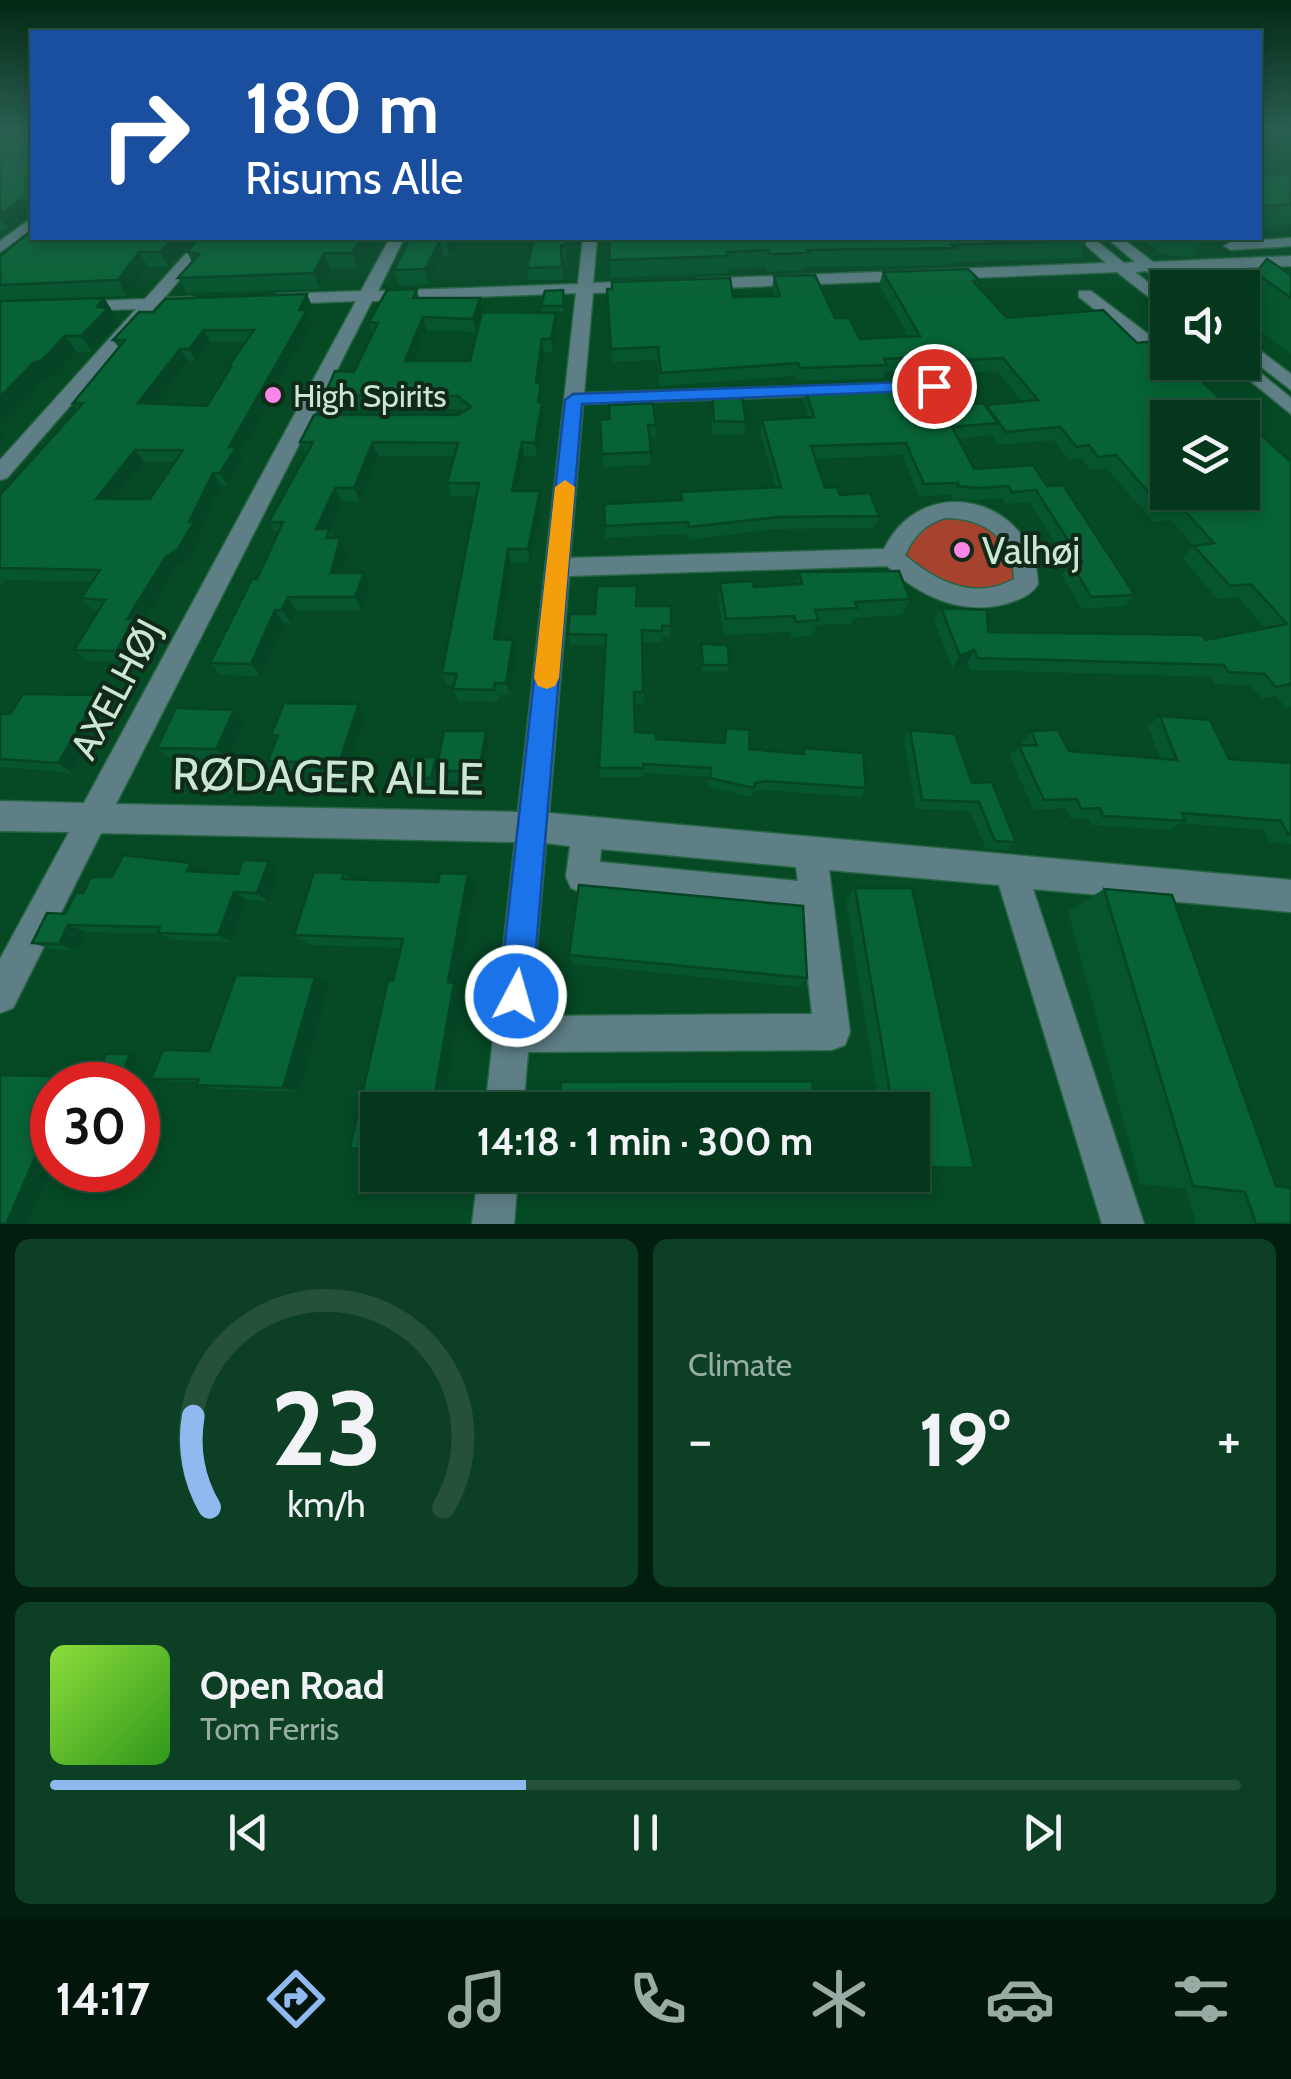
<!DOCTYPE html>
<meta charset="utf-8">
<style>
:root{--surface:#04371c;--page:#0d3f25;--text:#f1f3f6;--muted:#97aca3;--line:#25513b;--accent:#90b9f0}
body{margin:0;font-family:Cabin,sans-serif;background:var(--page);color:var(--text);height:100vh;display:flex;flex-direction:column;font-size:38px;white-space:nowrap}
*{box-sizing:border-box;margin:0}
p{font-size:32px;color:var(--muted)}
.icon{flex:none;width:55px;height:55px;fill:none;stroke:currentColor;stroke-width:2;stroke-linecap:round;stroke-linejoin:round}
.map{position:relative;height:1224px;overflow:hidden}
.details{display:flex;flex-direction:column;gap:15px;padding:15px;background:#021e0f;flex:1}
.details>*{flex:none}
.hud{position:absolute;left:30px;top:30px;width:1232px;height:210px;border-radius:0px;box-shadow:0 5px 15px #0003,0 0 0 2px var(--line);background:#1a4fa0;color:#fff;overflow:hidden}
.buttons{position:absolute;left:1150px;top:270px;display:grid;gap:20px}
.buttons a{display:grid;place-items:center;width:110px;height:110px;border-radius:0px;background:var(--surface);box-shadow:0 5px 15px #0003,0 0 0 2px var(--line);font-size:50px}
.speed{position:absolute;left:30px;top:1062px;display:flex;gap:20px;font-size:50px;font-weight:700;text-align:center}
.speed>*{display:grid;place-content:center;width:130px;height:130px;border-radius:50%;background:var(--surface);box-shadow:0 5px 15px #0003,0 0 0 2px var(--line);line-height:1}
.speed .limit{border:15px solid #d22;background:#fff;color:#111}
.pin{position:absolute;display:grid;place-items:center;width:85px;height:85px;color:#fff;margin:-42px;border:5px solid #fff;border-radius:50%;box-shadow:0 2px 10px #0007}
.me{position:absolute;width:110px;margin:-55px;rotate:6deg;stroke-linejoin:round;filter:drop-shadow(0 0 8px #0008)}
.turn{display:flex;align-items:center;gap:35px;height:210px;padding:0 50px;font-size:45px}
.turn .icon{width:130px;height:130px;stroke-width:2.5}
.turn b{display:block;font-size:70px;line-height:85px}
.big{font-size:75px;font-weight:700;line-height:1.1}
.details .card{flex:1;display:flex;flex-direction:column;justify-content:center;gap:15px;min-width:0;padding:0 35px;border-radius:15px;background:var(--page)}
.details .dial{align-items:center;gap:0}
.dial svg{height:260px;overflow:visible;fill:none;stroke:var(--line);stroke-width:7;stroke-linecap:round;text-anchor:middle}
.dial text{fill:var(--text);stroke:none}
.song{display:flex;align-items:center;gap:30px}
.cover{width:120px;height:120px;border-radius:15px;background:linear-gradient(135deg,hsl(90 70% 55%),hsl(110 70% 35%))}
.played{height:10px;border-radius:5px;background:linear-gradient(90deg,var(--accent) 40%,var(--line) 40%)}
.keys{display:flex;justify-content:space-around;direction:ltr}
.heat{display:flex;justify-content:space-between;align-items:center;font-size:55px;direction:ltr}
.details .tiles{flex:1;display:grid;gap:15px;grid-template-columns:1fr 1fr}
.card:last-child{grid-column:span 2}
.trip{position:absolute;left:360px;top:1092px;width:570px;height:100px;border-radius:0px;background:var(--surface);box-shadow:0 5px 15px #0003,0 0 0 2px var(--line);font-weight:700;line-height:100px;text-align:center}
.tab-bar{display:flex;height:160px;justify-content:space-around;align-items:center;background:#02160b;color:var(--muted)}
.tab-bar .icon{width:70px;height:70px}
.tab-bar .selected{color:var(--accent)}
.tab-bar b{font-size:45px;color:var(--text)}
.map>svg:first-child{display:block}
</style>
<div class="map">
<svg width="1291" height="1224" viewBox="0 0 1291 1224">
<rect width="100%" height="100%" fill="#054925"/>
<path fill="#a5432f" d="M941,515C993,521 1002,521 1017,574L1004,589C956,592 942,587 903,560L911,536Z"/>
<g fill="none" stroke-linecap="round" stroke-linejoin="round">
<g stroke="#286544" stroke-width="3">
<g id="minor">
<path d="M32,218V229L0,252V241Z"/>
<path d="M200,238H215L164,298L192,297L200,302L198,305L155,308L7,478L0,480V460L136,309L77,311L71,310V302L145,299Z"/>
<path d="M390,238H404L378,291L578,284L583,238H597L593,283L646,281L654,286L646,291L593,293L584,393L940,382V390L933,392L583,404L570,558L884,549C923,469 1035,498 1038,584C1031,596 1018,600 1005,604C961,616 918,595 887,566L569,576L549,813L1291,880V912L1033,889L1144,1224H1102L999,885L829,870L850,1032L845,1045L832,1050L528,1052L523,1110H485L515,842L101,833L13,1008L0,1013V959L69,832L0,831V801L84,803L356,301L277,304L269,299L277,294L361,291ZM576,293L518,812L116,804L372,301ZM945,518C984,518 1013,538 1014,579C975,601 936,582 905,555C914,536 925,524 945,518ZM546,843L570,846L566,877L571,888L582,893L801,914L812,1014L531,1016ZM601,849L796,867L798,881L600,862Z"/>
<path d="M1078,238H1093L1124,263L1135,262L1107,238H1122L1153,262L1291,256V266L1165,271L1185,288H1168L1146,271L1135,272L1168,298V312L1117,272L696,289L688,284L696,279L1106,263Z"/>
<path d="M1291,238V246L1231,250L1224,246L1231,242Z"/>
<path d="M1079,291H1091L1168,349V362H1172H1162L1079,297Z"/>
<path d="M1242,337L1291,374V390L1242,352Z"/>
<path d="M1242,358L1291,398V414L1227,362H1242Z"/>
<path d="M478,1175H518L514,1224H472Z"/>
</g>
</g>
<use href="#minor" fill="#5e7f86" fill-rule="evenodd"/>
</g>
<g fill="#06552e" fill-rule="evenodd">
<path d="M0,129H32V227L26,217L9,230H0Z"/>
<path d="M1276,129H1291V136Z"/>
<path d="M1291,174V225L1260,228V176Z"/>
<path d="M197,238L168,267H148L127,296L0,301V256Z"/>
<path d="M375,238L357,269L330,268L320,289L187,293L178,278L192,262L187,252Z"/>
<path d="M410,238H456L449,256H444L429,284L399,286L394,270Z"/>
<path d="M568,238L566,258H562L563,280H528L527,268Z"/>
<path d="M609,238L1087,240L1079,258L950,262L949,265L806,267V270L767,272L765,267L727,269L726,273L611,278Z"/>
<path d="M1141,238H1203L1192,257L1164,255Z"/>
<path d="M883,272L979,280L977,285L1007,318L1137,343L1291,462V707L1286,708L1276,696L1261,698L1250,686L1214,684L1211,677L970,670L967,662L952,668L934,620L941,608L988,632L1206,640L1265,628L1238,597L1217,599L1183,558L1194,546L1171,520L1153,522L1107,468L1090,470L1081,458L1069,460L1053,440L999,445L992,435L958,439L974,469L1047,486L1135,595L1125,606L1082,609L1062,575L1069,565L1029,502L1005,504L1002,498L972,500L952,499V495L919,496L902,455L815,459L825,488L879,516L874,528L775,529L688,540L687,534L605,538L604,504L681,500V492L776,487L760,432L762,420L808,417L803,400L805,388L905,401L985,406L1022,401L997,371L927,375L924,370L885,372L883,378L797,381L796,376L660,386L657,360L612,362L607,289L733,297L774,296L772,289L774,276L835,318L860,339L909,337L879,285Z"/>
<path d="M1256,273L1291,275V354L1242,317V293Z"/>
<path d="M417,289L419,298L483,312L557,327L553,352H544L540,383L541,384L543,397L542,405L544,416L537,456H524L517,491L542,505L530,563L511,562L500,639L516,652L510,695H499L498,702L458,701L453,689L454,686L447,685L442,673L476,497L451,496L447,483L454,456H378L360,502L341,501L329,529L334,538L347,552L341,573H364L370,586L362,610H296L291,623H284L261,676L220,675L210,663L257,579L277,535L269,522L306,454L300,442L458,415L464,411L461,409H329L324,396L354,372L373,333L369,322ZM480,318L470,361H414L426,330L476,332Z"/>
<path d="M563,290L564,312H542L541,306Z"/>
<path d="M104,298L114,314L113,316L118,324L92,352H77L54,376L45,380L0,429V301Z"/>
<path d="M312,306L308,313L312,323L240,454L243,459L227,485H221L200,530L203,534L188,561L175,569L141,626L145,631L127,662L87,661L74,650L99,610H93L81,598L92,582L5,580L0,586V495L77,409L73,403L119,348L113,340ZM210,342H245L228,367L230,370L207,406L155,403L188,361H196ZM144,462H175L150,499H116Z"/>
<path d="M712,390L746,422L744,435L712,434Z"/>
<path d="M600,420L656,425V437L649,438L651,465L603,467Z"/>
<path d="M799,572L910,599L902,615L853,618L851,624L817,625L813,635L792,638L790,632L724,635L718,599L720,583L754,587L796,584Z"/>
<path d="M637,606L671,626L670,637H662V642H642L644,703H634L635,732L656,739L723,743L726,728L749,749L801,754L803,748L866,788L861,797L763,790L753,792L752,797L709,787V777L643,773V777H601L599,768L605,646L570,645L568,634L595,614Z"/>
<path d="M701,644L729,665L728,671H702Z"/>
<path d="M98,695L110,706L72,773L0,767V714H10Z"/>
<path d="M234,710L244,721L227,760L169,758L157,748Z"/>
<path d="M365,715L348,770L336,769L335,773L277,771L268,761L276,741L271,735Z"/>
<path d="M1160,716L1229,759L1291,763V844L1270,843L1264,830L1180,823L1171,830L1091,825L1088,818H1070L1066,808L1034,810L1009,756L1019,746H1023L1022,742L1031,731L1069,751L1160,758L1148,726Z"/>
<path d="M910,730L972,783L1016,842L1006,850L986,849L970,811L916,809L904,739Z"/>
<path d="M490,742L484,782L441,781L436,772L434,783H409L406,778L438,761Z"/>
<path d="M269,861L279,870L268,901L246,900L230,942L172,940L159,934L86,932L77,951L51,949L32,943L65,914L83,893L112,877L203,872L238,874Z"/>
<path d="M344,873L350,879L475,886L458,986L463,991L443,1110H378L393,981L400,948L310,945L294,935Z"/>
<path d="M855,888L912,1110H880L846,900Z"/>
<path d="M1104,889L1276,1186L1291,1224H1196L1186,1189L1140,1184L1068,911Z"/>
<path d="M569,955L807,978L799,987L573,964Z"/>
<path d="M315,977L329,985L300,1092L218,1089L197,1085L198,1082H175L151,1079L209,1051Z"/>
</g>
<g fill="#054525">
<path d="M20,200L30,215H25L26,217L9,230L0,217V214Z"/>
<path d="M174,238H197L168,267L160,252Z"/>
<path d="M362,238H375L357,269L352,253Z"/>
<path d="M447,238H456L449,256L446,241Z"/>
<path d="M440,241L444,256L429,284L425,269Z"/>
<path d="M139,252L148,267L127,296L118,280Z"/>
<path d="M324,253L330,268L320,289L314,273Z"/>
<path d="M307,294L312,306L308,313L312,323L240,454L243,459L227,485L220,473L229,447Z"/>
<path d="M104,298L114,314L113,316L118,324L92,352L81,336L97,307Z"/>
<path d="M480,298L483,311L476,332L473,319Z"/>
<path d="M556,313L557,327L553,352L551,339Z"/>
<path d="M423,317L426,330L409,374L405,361Z"/>
<path d="M204,330L210,342L196,361L189,349Z"/>
<path d="M65,336L77,352L54,376L45,380L0,429V397L33,363Z"/>
<path d="M542,339L544,352L538,396L536,382Z"/>
<path d="M180,349L188,361L147,415L138,403Z"/>
<path d="M541,384L544,416L537,456L535,443L538,402Z"/>
<path d="M0,430L6,437L0,442Z"/>
<path d="M373,442L378,456L360,502L354,488Z"/>
<path d="M522,442L524,456L514,504L512,491Z"/>
<path d="M135,450L144,462L106,511L96,499Z"/>
<path d="M213,473L221,485L200,530L203,534L188,561L175,569L141,626L145,631L127,662L116,651L127,619L166,557L189,522Z"/>
<path d="M335,488L341,501L323,543L316,529Z"/>
<path d="M540,491L542,505L530,563L528,549Z"/>
<path d="M340,538L347,552L338,586L331,573Z"/>
<path d="M508,549L511,562L498,652L494,639Z"/>
<path d="M364,573L370,586L362,610L355,597Z"/>
<path d="M288,597L296,610L291,623L282,610Z"/>
<path d="M275,610L284,623L261,676L251,664Z"/>
<path d="M513,640L516,652L510,695L506,683Z"/>
<path d="M974,650L967,662L952,668L960,656Z"/>
<path d="M98,695L110,706L72,773L58,763Z"/>
<path d="M359,704L365,715L348,770L340,760Z"/>
<path d="M234,710L244,721L227,760L216,749Z"/>
<path d="M486,731L490,742L484,782L479,771Z"/>
<path d="M436,757L438,762L434,783L431,778Z"/>
<path d="M328,760L336,769L335,773L327,763Z"/>
<path d="M269,861L279,870L268,901L257,893Z"/>
<path d="M191,863L204,872L187,871Z"/>
<path d="M468,874L475,886L458,986L463,991L443,1110H432L448,982Z"/>
<path d="M234,892L246,900L230,942L218,935Z"/>
<path d="M68,925L86,932L77,951L59,944Z"/>
<path d="M315,977L329,985L300,1092L283,1088Z"/>
<path d="M130,1054L138,1056L131,1075L122,1074Z"/>
<path d="M91,1077L109,1080L107,1085H88Z"/>
<path d="M52,1119V1167L28,1224H6Z"/>
</g>
<g fill="#076335" stroke="#054525" stroke-width="2.5" fill-rule="evenodd">
<path d="M0,129H32V216L25,215L26,203L20,200L0,214Z"/>
<path d="M1291,174V204L1260,207V176Z"/>
<path d="M32,230V238H174L160,252H139L118,280L0,285V256Z"/>
<path d="M199,238H362L352,253H324L314,273L178,278L199,254L187,252Z"/>
<path d="M410,238H447L446,241H440L425,269L394,270Z"/>
<path d="M534,238H566L565,245H561L562,267L527,268Z"/>
<path d="M609,238H1084L1087,240L952,245L955,248L807,250L809,253L769,254L768,250L727,252L728,256L610,260Z"/>
<path d="M1267,259L1291,275V298L1256,273Z"/>
<path d="M968,269L979,280L973,281L1007,318L1103,310L1137,343L1155,341L1165,348L1168,350V362H1181L1241,418H1168V492H1242V418L1291,462V684L1276,687L1265,674L1228,672L1224,665L978,658L974,650L960,656L941,608L987,610L988,632L1202,635L1206,640L1287,624L1251,584L1230,586L1194,546L1214,543L1181,507L1163,509L1116,455L1098,457L1089,445L1077,447L1060,427L1006,432L986,405L1038,400L1003,358L932,362L928,357L884,359L887,365L800,368L798,363L661,373L658,347L611,349L607,289H612V282L730,278L733,297L780,296L774,276L815,275L835,318H849L860,339L920,336L883,272Z"/>
<path d="M417,289L413,298H480L473,319L423,317L405,361H470L482,312L556,313L551,339H542L536,382L541,384L538,402H542L535,443L522,442L512,491H540L528,549H508L494,639L513,640L506,683H495L494,690L453,689L457,674L442,673L479,483H447L458,443L373,442L354,488H335L316,529H330L326,538H340L331,573H364L355,597H288L282,610H275L251,664L210,663L252,579H257L283,522H269L313,442H300L314,415H458L471,407L458,396H324L335,371L354,372L378,323L369,322L387,290Z"/>
<path d="M563,290L564,306H541L545,291Z"/>
<path d="M307,294L299,310H307L229,447H236L220,473H213L189,522H194L178,549L166,557L127,619H134L116,651L74,650L105,600L81,598L100,570L0,568V495L83,403H73L125,340H113L139,312H153L165,299ZM204,330H254L228,367H231L207,406L138,403L180,349H189ZM135,450H183L150,499H96Z"/>
<path d="M104,298L97,307L108,308L81,336H65L42,360L33,363L0,397V301Z"/>
<path d="M897,385L905,401L966,398L971,404L983,403L998,423L952,427L974,469L1033,465L1047,486L1063,485L1135,595L1091,597L1071,563L1082,562L1036,490L1012,492L1008,486L978,488L958,486V483L924,484L906,443L811,446L825,488L837,487L840,495L870,493L879,516L778,517L689,527L688,522L605,526L604,504L682,500L681,492L781,487L762,420L814,417L805,388Z"/>
<path d="M741,389L746,422L714,421L712,390Z"/>
<path d="M653,403L656,425H648L651,452L602,454L600,420L610,419L609,405Z"/>
<path d="M899,571L910,599L855,602L857,608L815,610L818,620L796,622L794,616L726,619L720,583L753,581L754,587L802,584L799,572Z"/>
<path d="M597,586H637L636,606H671V626H662V631L642,630L643,692H634L635,732L656,733V739L725,743L726,728L750,730L749,749L804,754L803,748L863,753L866,788L766,781L755,783L754,788L710,778L711,768L643,764V768H599L606,635L568,634L570,614H595Z"/>
<path d="M701,644L728,645L729,665H703Z"/>
<path d="M23,694L98,695L58,763L0,759V714H10Z"/>
<path d="M284,703L359,704L340,760H328L327,763L268,761L278,735H271Z"/>
<path d="M176,708L234,710L216,749L157,748Z"/>
<path d="M1160,716L1210,720L1229,759L1291,763V834H1288L1281,821L1182,813L1185,821L1103,816L1100,808L1081,809L1077,799L1044,800L1019,746L1037,745L1031,731L1058,730L1069,751L1177,760Z"/>
<path d="M910,730L955,734L972,783L992,782L1016,842L995,841L979,802L922,800Z"/>
<path d="M444,731H486L479,771H436Z"/>
<path d="M411,757H436L431,778H406Z"/>
<path d="M123,855L191,863L187,871L238,874L243,860L269,861L257,893L234,892L218,935L158,933L160,927L68,925L59,944L32,943L47,913L65,914L76,893H83L91,877H112Z"/>
<path d="M314,872L344,873L342,879L438,882L440,873L468,874L448,982L454,983L432,1110H378V1149L350,1148L388,980L393,981L403,939L294,935Z"/>
<path d="M579,885L803,906L807,978L569,955Z"/>
<path d="M855,888H912L974,1168L912,1167V1110H893Z"/>
<path d="M1104,889L1172,895L1276,1186L1291,1188V1224H1256L1245,1192L1193,1186Z"/>
<path d="M236,975L315,977L283,1088L197,1085L199,1079H151L163,1050L209,1051Z"/>
<path d="M106,1054H130L122,1074L98,1073Z"/>
<path d="M0,1075L91,1077L88,1085H52V1119L6,1224H0Z"/>
<path d="M812,1081L815,1110H559L561,1082Z"/>
</g>
<linearGradient id="sky" x2="0" y2="1"><stop stop-color="#032814"/><stop offset="0.43" stop-color="#2a5f51"/><stop offset="1" stop-color="#2a5f51" stop-opacity="0"/></linearGradient>
<rect width="1291" height="300" fill="url(#sky)"/>
<path fill="#1a73e8" stroke="#114b97" stroke-width="2.5" d="M934,381L942,386L940,390L582,404L532,996L527,1008L516,1012L504,1008L499,996L565,400L573,394Z"/>
<path fill="#f59e0b" d="M565,480L575,487L559,678L555,686L547,689L538,686L534,678L555,487Z"/>
<g fill="#fa87e7" stroke="#102919" stroke-width="4">
<circle cx="273" cy="395" r="10"/>
<circle cx="962" cy="550" r="10"/>
</g>
<g text-anchor="middle" dominant-baseline="central" stroke-width="8" stroke-linejoin="round" paint-order="stroke">
<g font-size="32" fill="#c9e7d1" stroke="#102919" text-anchor="start">
<text x="293" y="395">High Spirits</text>
</g>
<g font-size="38" fill="#c9e7d1" stroke="#102919" text-anchor="start">
<text x="982" y="550">Valhøj</text>
</g>
<g font-size="38" fill="#c9e7d1" stroke="#102919">
<text transform="translate(116 689) rotate(-62)">AXELHØJ</text>
</g>
<g font-size="45" fill="#c9e7d1" stroke="#102919">
<text transform="translate(328 776) rotate(1)">RØDAGER ALLE</text>
</g>
</g>
</svg>
<div class="buttons">
<a><svg class="icon" aria-label="sound" viewBox="0 0 24 24"><path d="M4 9h4l5-4v14l-5-4H4zM17 9q2 3 0 6"/></svg></a>
<a><svg class="icon" aria-label="layers" viewBox="0 0 24 24"><path d="M12 4l9 5-9 5-9-5zM3 14l9 5 9-5"/></svg></a>
</div>
<div class="speed"><div class="limit">30</div></div>
<div class="pin" style="left:934px;top:386px;background:#d93025"><svg class="icon" aria-label="arrive" viewBox="0 0 24 24"><path d="M6 21V4h12l-3 4 3 4H6"/></svg></div>
<svg class="me" style="left:516px;top:996px" viewBox="-20 -20 40 40"><circle r="17" fill="#1a73e8" stroke="#fff" stroke-width="3"/><path d="M0-11L8 9 0 5-8 9z" fill="#fff"/></svg>
<div class="trip">14:18 · 1 min · 300 m</div>
<div class="hud">
<div class="turn"><svg class="icon" aria-label="right" viewBox="0 0 24 24"><path d="M7 20v-9h11M14 6l5 5-5 5"/></svg><div><b>180 m</b>Risums Alle</div></div>
</div>
</div>
<section class="details">
<div class="tiles">
<div class="card dial"><svg viewBox="0 0 100 80">
<path d="M14 69A42 42 0 1 1 86 69"/>
<path d="M14 69A42 42 0 0 1 9 41" stroke="#90b9f0"/>
<text x="50" y="56" font-size="32" font-weight="700">23</text>
<text x="50" y="72" font-size="11">km/h</text>
</svg></div>
<div class="card"><p>Climate</p>
<div class="heat"><a>−</a><b class="big">19°</b><a>+</a></div>
</div>
<div class="card">
<div class="song"><i class="cover"></i><div><b>Open Road</b><p>Tom Ferris</p></div></div>
<div class="played"></div>
<div class="keys"><svg class="icon" aria-label="previous" viewBox="0 0 24 24"><path d="M18 5L8 12l10 7zM5 5v14"/></svg><svg class="icon" aria-label="pause" viewBox="0 0 24 24"><path d="M8 5v14M16 5v14"/></svg><svg class="icon" aria-label="next" viewBox="0 0 24 24"><path d="M6 5l10 7-10 7zM19 5v14"/></svg></div>
</div>
</div>
</section>
<nav class="tab-bar">
<b>14:17</b>
<svg class="icon selected" aria-label="directions" viewBox="0 0 24 24"><path d="M12 3l9 9-9 9-9-9zM9 14v-3h6M13 9l2 2-2 2"/></svg>
<svg class="icon" aria-label="music" viewBox="0 0 24 24"><path d="M9 18V5l10-2v13"/><circle cx="6" cy="18" r="3"/><circle cx="16" cy="16" r="3"/></svg>
<svg class="icon" aria-label="phone" viewBox="0 0 24 24"><path d="M5 4h4l2 5-3 2q2 4 5 5l2-3 5 2v4C11 20 4 13 5 4z"/></svg>
<svg class="icon" aria-label="climate" viewBox="0 0 24 24"><path d="M12 3v18M4 7l16 10M4 17L20 7"/></svg>
<svg class="icon" aria-label="car" viewBox="0 0 24 24"><path d="M5 17H2v-5l4-1 3-4h7l3 4 3 1v5h-3M9 17h6M6 11h13"/><circle cx="7" cy="17" r="2"/><circle cx="17" cy="17" r="2"/></svg>
<svg class="icon" aria-label="filters" viewBox="0 0 24 24"><path d="M4 7h16M4 17h16"/><circle cx="9" cy="7" r="2"/><circle cx="15" cy="17" r="2"/></svg>
</nav>
